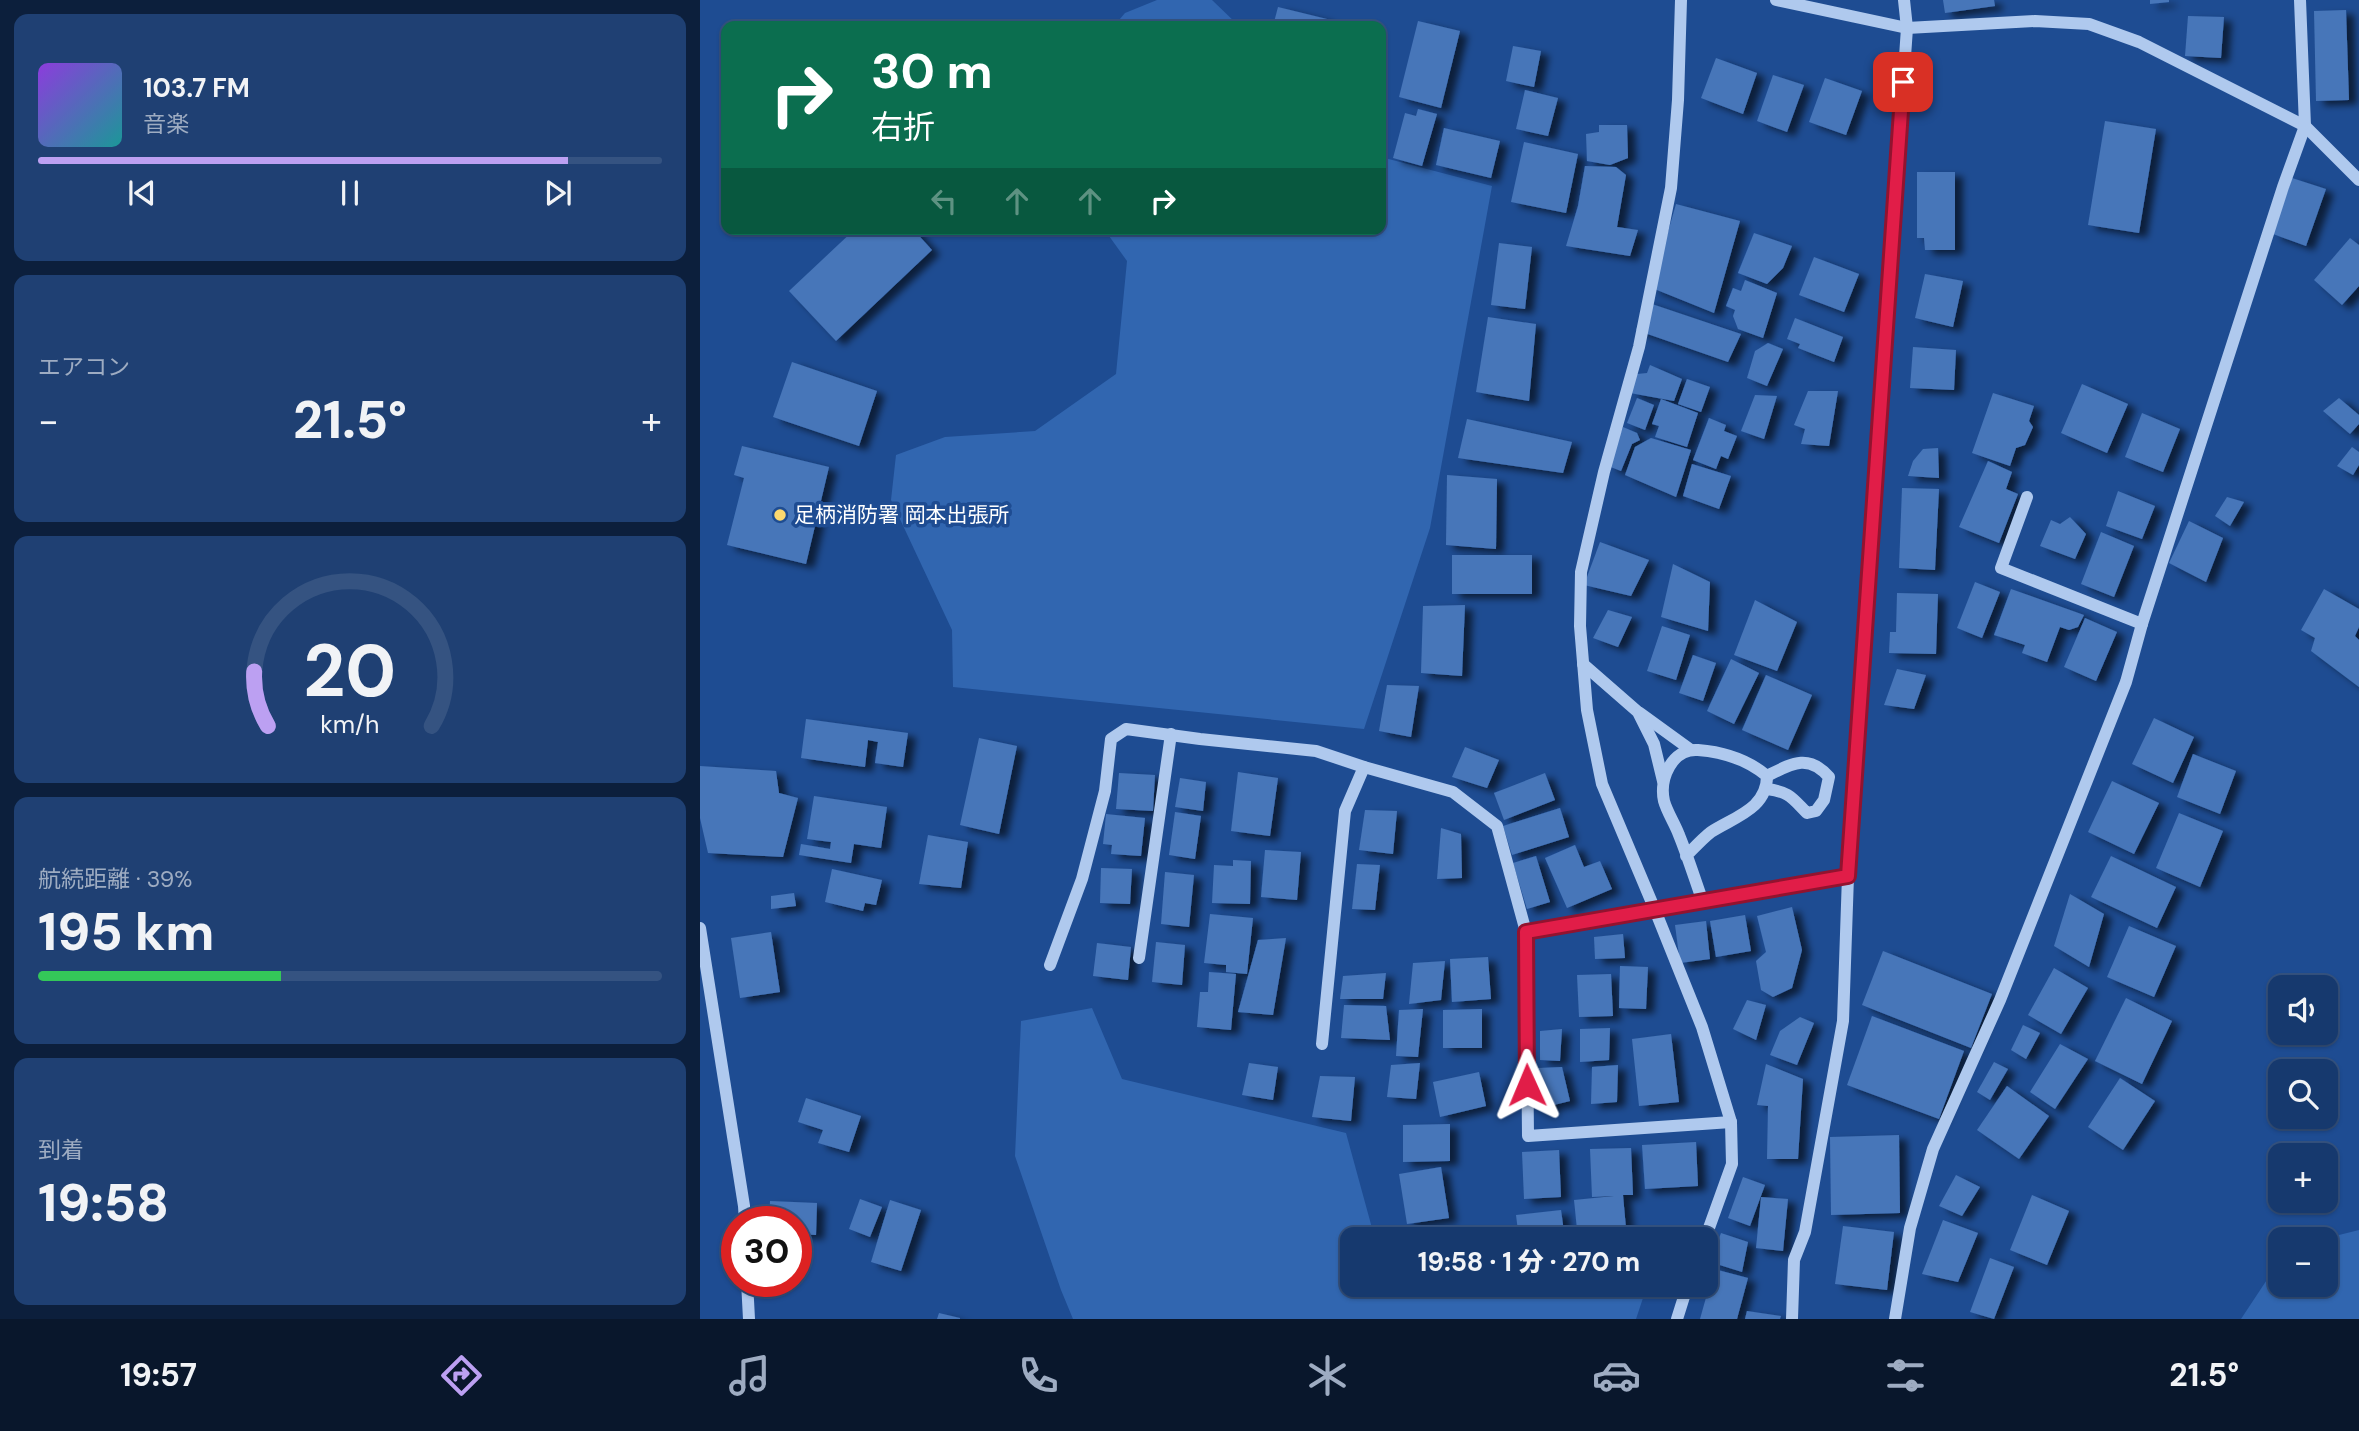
<!DOCTYPE html>
<html lang="ja">
<meta charset="utf-8">
<style>
:root{--surface:#16396e;--page:#1f4073;--text:#f1f3f6;--muted:#9eacc2;--line:#355381;--accent:#bca0f2}
body{margin:0;font-family:"DM Sans","Noto Sans JP",sans-serif;background:var(--page);color:var(--text);height:100vh;display:flex;flex-direction:column;font-size:26px;white-space:nowrap}
*{box-sizing:border-box;margin:0}
p{font-size:23px;color:var(--muted)}
.icon{flex:none;width:38px;height:38px;fill:none;stroke:currentColor;stroke-width:2;stroke-linecap:round;stroke-linejoin:round}
.map{position:relative;flex:1;overflow:hidden}
.panel{display:flex;flex-direction:column;gap:14px;padding:14px;background:#0c1f3c;width:700px}
.panel>*{flex:none}
.banner{position:absolute;left:21px;top:21px;width:665px;height:214px;border-radius:14px;box-shadow:0 2px 5px #0004,0 0 0 2px var(--line);background:#0b6e4f;color:#fff;overflow:hidden}
.fabs{position:absolute;left:1568px;top:975px;display:grid;gap:14px}
.fabs a{display:grid;place-items:center;width:70px;height:70px;border-radius:14px;background:var(--surface);box-shadow:0 2px 5px #0004,0 0 0 2px var(--line);font-size:35px}
.speed{position:absolute;left:21px;top:1206px;display:flex;gap:14px;font-size:35px;font-weight:700;text-align:center}
.speed>*{display:grid;place-content:center;width:91px;height:91px;border-radius:50%;background:var(--surface);box-shadow:0 2px 5px #0004,0 0 0 2px var(--line);line-height:1}
.speed .limit{border:10px solid #d22;background:#fff;color:#111}
.pin{position:absolute;display:grid;place-items:center;width:60px;height:60px;color:#fff;margin:-30px;border-radius:14px;box-shadow:0 4px 10px #0006}
.me{position:absolute;width:77px;margin:-38px;rotate:359deg;stroke-linejoin:round;filter:drop-shadow(0 0 5px #0008)}
.turn{display:flex;align-items:center;gap:24px;height:147px;padding:0 35px;font-size:32px}
.turn .icon{width:91px;height:91px;stroke-width:2.5}
.turn b{display:block;font-size:49px;line-height:60px}
.lanes{display:flex;align-items:center;height:66px;padding:0 35px;background:#0003;justify-content:center;gap:35px;direction:ltr}
.lanes .off{opacity:.35}
.big{font-size:52px;font-weight:800;line-height:1.1}
.panel .card{flex:1;display:flex;flex-direction:column;justify-content:center;gap:10px;min-width:0;padding:0 24px;border-radius:14px;background:var(--page)}
.panel .dial{align-items:center;gap:0}
.dial svg{height:182px;overflow:visible;fill:none;stroke:var(--line);stroke-width:7;stroke-linecap:round;text-anchor:middle}
.dial text{fill:var(--text);stroke:none}
.song{display:flex;align-items:center;gap:21px}
.cover{width:84px;height:84px;border-radius:10px;background:linear-gradient(135deg,hsl(270 70% 55%),hsl(180 70% 35%))}
.played{height:7px;border-radius:4px;background:linear-gradient(90deg,var(--accent) 85%,var(--line) 85%)}
.keys{display:flex;justify-content:space-around;direction:ltr}
.heat{display:flex;justify-content:space-between;align-items:center;font-size:38px;direction:ltr}
.charge{height:10px;border-radius:5px;background:linear-gradient(90deg,#34c759 39%,var(--line) 0)}
.trip{position:absolute;left:640px;top:1227px;width:378px;height:70px;border-radius:14px;background:var(--surface);box-shadow:0 2px 5px #0004,0 0 0 2px var(--line);font-weight:800;line-height:70px;text-align:center}
.tabs{display:flex;height:112px;justify-content:space-around;align-items:center;background:#09172c;color:var(--muted)}
.tabs .icon{width:49px;height:49px}
.tabs .selected{color:var(--accent)}
.tabs b{font-size:32px;color:var(--text)}
main{display:flex;flex:1;min-height:0}
.map>svg:first-child{display:block}
</style>
<main>
<section class="panel">
<div class="card">
<div class="song"><i class="cover"></i><div><b>103.7 FM</b><p>音楽</p></div></div>
<div class="played"></div>
<div class="keys"><svg class="icon" aria-label="previous" viewBox="0 0 24 24"><path d="M18 5L8 12l10 7zM5 5v14"/></svg><svg class="icon" aria-label="pause" viewBox="0 0 24 24"><path d="M8 5v14M16 5v14"/></svg><svg class="icon" aria-label="next" viewBox="0 0 24 24"><path d="M6 5l10 7-10 7zM19 5v14"/></svg></div>
</div>
<div class="card"><p>エアコン</p>
<div class="heat"><a>−</a><b class="big">21.5°</b><a>+</a></div>
</div>
<div class="card dial"><svg viewBox="0 0 100 80">
<path d="M14 69A42 42 0 1 1 86 69"/>
<path d="M14 69A42 42 0 0 1 8 45" stroke="#bca0f2"/>
<text x="50" y="56" font-size="32" font-weight="700">20</text>
<text x="50" y="72" font-size="11">km/h</text>
</svg></div>
<div class="card"><p>航続距離 · 39%</p><b class="big">195 km</b><div class="charge"></div></div>
<div class="card"><p>到着</p><b class="big">19:58</b></div>
</section>
<div class="map">
<svg width="1659" height="1319" viewBox="0 0 1659 1319">
<defs>
<filter id="shadow"><feDropShadow dx="8" dy="4.5" stdDeviation="3.5" flood-color="#0009"/></filter>
</defs>
<rect width="100%" height="100%" fill="#1e4c92"/>
<g fill="#3166b0">
<path d="M457,0H512L539,26H414L425,13Z"/>
<path d="M681,157L792,186L730,528L664,729L253,687L252,630L191,500L196,455L245,437L335,431L416,374L427,261L404,229H681Z"/>
<path d="M392,1008L422,1079L646,1133L675,1239H653V1284L945,1285L947,1286L936,1319H373L361,1290L315,1156L321,1021Z"/>
<path d="M1659,1230V1319H1541L1580,1260V1284H1626V1239H1623Z"/>
</g>
<g fill="#4776b9" filter="url(#shadow)">
<path d="M1243,0H1294L1295,6L1245,13Z"/>
<path d="M1450,0H1469V2L1450,4Z"/>
<path d="M578,7L627,19L625,26H573Z"/>
<path d="M1646,10L1649,100L1616,101L1614,11Z"/>
<path d="M1488,16L1524,17L1521,58L1485,56Z"/>
<path d="M718,21L760,31L741,108L699,97Z"/>
<path d="M813,46L841,51L834,87L806,81Z"/>
<path d="M1016,58L1057,73L1043,114L1001,98Z"/>
<path d="M1073,75L1104,85L1087,132L1057,121Z"/>
<path d="M1125,78L1162,91L1146,135L1109,122Z"/>
<path d="M825,90L858,98L848,136L816,129Z"/>
<path d="M718,109L737,114L722,166L693,158L705,113L716,116Z"/>
<path d="M1405,121L1456,129L1439,233L1388,225Z"/>
<path d="M899,125H927L928,158L910,165L887,161L886,134L899,132Z"/>
<path d="M744,128L800,141L791,178L736,165Z"/>
<path d="M824,142L878,154L866,213L811,202Z"/>
<path d="M885,166L916,167L926,175L917,227L938,230L930,256L866,246L878,206Z"/>
<path d="M1217,172H1255V250H1225L1224,238H1217Z"/>
<path d="M1592,178L1626,189L1606,246L1573,234Z"/>
<path d="M976,204L1040,221L1014,313L952,288Z"/>
<path d="M155,229H213L232,250L136,341L89,291Z"/>
<path d="M1054,233L1092,246L1083,268L1067,284L1038,273Z"/>
<path d="M1650,238L1659,245V286L1642,305L1614,280Z"/>
<path d="M799,243L832,247L825,309L791,305Z"/>
<path d="M1114,257L1159,274L1144,312L1099,295Z"/>
<path d="M1225,274L1263,281L1253,327L1215,318Z"/>
<path d="M1045,280L1077,293L1063,338L1038,329L1033,316L1035,310L1026,306L1033,288L1041,291Z"/>
<path d="M946,302L1041,334L1028,362L936,330Z"/>
<path d="M788,317L836,324L829,401L776,392Z"/>
<path d="M1095,318L1143,337L1134,362L1098,348L1100,344L1087,339Z"/>
<path d="M1068,343L1083,349L1067,386L1047,378L1055,351Z"/>
<path d="M1213,347L1256,350L1254,390L1210,388Z"/>
<path d="M92,362L177,391L159,446L73,417Z"/>
<path d="M950,365L982,379L974,401L930,393L937,374L947,373Z"/>
<path d="M987,379L1010,387L1001,412L978,404Z"/>
<path d="M1382,384L1428,404L1407,453L1361,433Z"/>
<path d="M1108,391H1138L1129,446L1101,444L1105,429L1094,425Z"/>
<path d="M1293,393L1334,406L1329,421L1333,427L1325,445L1316,448L1310,466L1272,453Z"/>
<path d="M1055,395L1077,396L1064,439L1041,431Z"/>
<path d="M937,398L954,405L945,430L927,423Z"/>
<path d="M1639,398L1659,415V424L1650,434L1623,411Z"/>
<path d="M961,399L998,413L987,447L955,437L959,426L952,424Z"/>
<path d="M1442,413L1480,429L1463,472L1425,457Z"/>
<path d="M1009,418L1026,425L1024,431L1037,436L1028,459L1021,456L1016,469L993,460Z"/>
<path d="M767,419L872,442L863,473L758,458Z"/>
<path d="M923,427L937,433L940,440L932,444L921,471L908,466Z"/>
<path d="M951,438L991,450L976,497L925,475L935,447Z"/>
<path d="M42,446L129,467L106,564L27,545L44,478L34,475Z"/>
<path d="M1652,447L1659,452V465L1653,475L1637,466Z"/>
<path d="M1238,448L1239,478L1208,476L1213,461L1223,449Z"/>
<path d="M1288,461L1312,472L1306,489L1318,494L1299,543L1259,527Z"/>
<path d="M992,464L1031,476L1019,509L983,496Z"/>
<path d="M747,475L797,479L796,549L746,545Z"/>
<path d="M1202,488L1239,489L1235,570L1199,568Z"/>
<path d="M1418,491L1455,506L1442,539L1406,526Z"/>
<path d="M1527,497L1544,502L1530,526L1515,516Z"/>
<path d="M1370,517L1386,534L1375,559L1340,546L1351,520L1360,524Z"/>
<path d="M1489,521L1523,538L1506,582L1469,563Z"/>
<path d="M1401,532L1434,546L1414,597L1381,584Z"/>
<path d="M900,542L949,560L931,596L884,585Z"/>
<rect x="752" y="555" width="80" height="39"/>
<path d="M973,564L1010,582L1008,631L961,617Z"/>
<path d="M1275,582L1300,592L1282,638L1257,628Z"/>
<path d="M1311,589L1384,615L1378,627L1369,630L1360,627L1347,662L1322,653L1325,645L1294,635Z"/>
<path d="M1624,589L1659,609V627L1655,636L1659,640V687L1611,651L1615,638L1601,630Z"/>
<path d="M1197,593L1238,594L1236,654L1189,653L1190,632H1196Z"/>
<path d="M1055,600L1097,622L1077,671L1034,655Z"/>
<path d="M765,605L762,676L721,673L723,606Z"/>
<path d="M908,610L932,617L918,647L893,638Z"/>
<path d="M1385,618L1417,632L1396,681L1364,667Z"/>
<path d="M962,626L990,635L976,680L947,671Z"/>
<path d="M993,655L1016,663L1003,701L979,693Z"/>
<path d="M1031,659L1059,673L1034,724L1007,711Z"/>
<path d="M1197,669L1226,675L1214,709L1184,705Z"/>
<path d="M1066,675L1112,695L1088,750L1042,730Z"/>
<path d="M687,685L719,686L711,737L679,731Z"/>
<path d="M1454,718L1494,737L1473,783L1432,764Z"/>
<path d="M106,719L208,733L203,767L175,763L178,742L168,740L165,767L101,758Z"/>
<path d="M279,738L317,746L299,834L260,825Z"/>
<path d="M765,747L799,760L787,788L752,777Z"/>
<path d="M1493,754L1536,771L1520,814L1477,797Z"/>
<path d="M0,766L76,771L79,793L98,798L83,857L8,853L0,818Z"/>
<path d="M538,772L578,778L570,836L531,831Z"/>
<path d="M419,773L455,775L453,811L416,809Z"/>
<path d="M845,773L855,800L804,820L794,793Z"/>
<path d="M480,778L506,782L503,811L475,807Z"/>
<path d="M1412,781L1459,803L1434,854L1388,832Z"/>
<path d="M114,796L187,807L181,848L154,844L151,863L99,855L101,844L130,849L131,842L107,839Z"/>
<path d="M860,808L869,837L812,855L803,826Z"/>
<path d="M665,810L697,811L693,854L659,850Z"/>
<path d="M475,812L501,816L495,859L469,855Z"/>
<path d="M1479,813L1523,831L1500,887L1456,868Z"/>
<path d="M406,814L445,818L441,856L411,854L412,845L403,844Z"/>
<path d="M741,828L761,834L762,878L737,879Z"/>
<path d="M228,835L268,842L261,888L219,884Z"/>
<path d="M875,845L884,867L900,861L912,889L867,908L845,858Z"/>
<path d="M565,850L601,852L597,900L561,897Z"/>
<path d="M836,856L850,902L827,909L813,863Z"/>
<path d="M1411,856L1476,887L1457,928L1391,897Z"/>
<path d="M533,860L551,861L550,904L512,903L514,865L533,866Z"/>
<path d="M657,864L680,865L675,910L652,909Z"/>
<path d="M401,868L432,869L430,904L400,903Z"/>
<path d="M132,869L182,880L176,905L165,903L163,911L125,902Z"/>
<path d="M465,872L494,875L489,927L461,924Z"/>
<path d="M94,893L96,906L71,909V896Z"/>
<path d="M1370,894L1404,914L1389,967L1354,946Z"/>
<path d="M1092,907L1102,950L1092,988L1073,997L1061,990L1056,961L1066,952L1057,916Z"/>
<path d="M510,914L553,918L547,974L526,972V965L504,963Z"/>
<path d="M1045,915L1051,951L1016,957L1010,921Z"/>
<path d="M1006,921L1010,959L980,963L975,925Z"/>
<path d="M1429,926L1476,946L1454,997L1407,977Z"/>
<path d="M71,932L80,992L40,998L31,938Z"/>
<path d="M923,934L925,958L895,959L894,937Z"/>
<path d="M586,938L573,1015L538,1012L558,940Z"/>
<path d="M456,942L485,945L482,985L452,982Z"/>
<path d="M397,943L431,947L428,980L393,976Z"/>
<path d="M1183,951L1292,994L1271,1048L1162,1005Z"/>
<path d="M788,957L791,999L752,1002L750,959Z"/>
<path d="M745,961L741,1000L709,1004L713,963Z"/>
<path d="M920,966L948,967L946,1009L919,1008Z"/>
<path d="M1354,968L1388,988L1361,1034L1328,1015Z"/>
<path d="M509,972L536,974L531,1030L497,1027L500,992H508Z"/>
<path d="M686,973L683,999H640L643,976Z"/>
<path d="M911,974L913,1016L879,1017L877,975Z"/>
<path d="M1426,998L1472,1021L1442,1084L1395,1061Z"/>
<path d="M1047,1000L1066,1005L1056,1040L1033,1029Z"/>
<path d="M644,1005L686,1006L690,1040L641,1038Z"/>
<path d="M723,1009L718,1057L696,1056L699,1010Z"/>
<path d="M782,1009V1048H743V1010Z"/>
<path d="M1172,1016L1264,1051L1239,1119L1147,1085Z"/>
<path d="M1100,1017L1114,1023L1097,1065L1070,1055L1080,1031Z"/>
<path d="M1323,1025L1340,1033L1326,1059L1311,1050Z"/>
<path d="M910,1028L909,1060L880,1062V1029Z"/>
<path d="M862,1029L860,1061L840,1060V1031Z"/>
<path d="M971,1034L979,1102L939,1106L932,1039Z"/>
<path d="M1360,1044L1388,1059L1355,1109L1330,1092Z"/>
<path d="M1294,1062L1308,1069L1290,1100L1277,1092Z"/>
<path d="M549,1063L578,1067L573,1100L542,1095Z"/>
<path d="M720,1063L716,1099L687,1097L691,1065Z"/>
<path d="M1066,1064L1103,1079L1098,1159H1067L1068,1106L1057,1105Z"/>
<path d="M918,1065L917,1102L891,1104L892,1067Z"/>
<path d="M862,1067L870,1101L842,1108L838,1068Z"/>
<path d="M779,1072L786,1106L740,1117L733,1082Z"/>
<path d="M620,1076L655,1077L651,1121L612,1117Z"/>
<path d="M1420,1078L1455,1101L1423,1150L1388,1127Z"/>
<path d="M1307,1086L1349,1116L1319,1159L1277,1130Z"/>
<path d="M106,1098L161,1116L149,1152L118,1143L123,1130L98,1122Z"/>
<path d="M750,1124V1161L703,1162V1125Z"/>
<path d="M1199,1135L1200,1213L1131,1215L1130,1137Z"/>
<path d="M996,1142L998,1186L945,1189L942,1145Z"/>
<path d="M931,1148L933,1195H923L927,1239H878L874,1200L914,1196L892,1197L890,1149Z"/>
<path d="M859,1150L861,1197L824,1199L822,1152Z"/>
<path d="M741,1167L749,1218L707,1224L699,1174Z"/>
<path d="M1256,1175L1280,1187L1262,1216L1239,1206Z"/>
<path d="M1043,1177L1065,1185L1050,1226L1028,1218Z"/>
<path d="M1332,1195L1369,1211L1347,1265L1310,1250Z"/>
<path d="M1061,1197L1088,1199L1083,1251L1056,1248Z"/>
<path d="M160,1199L182,1207L170,1237L149,1229Z"/>
<path d="M190,1200L221,1210L201,1271L171,1262Z"/>
<path d="M70,1201L117,1203L116,1235L96,1234V1222H69Z"/>
<path d="M861,1210L865,1239H819L816,1215Z"/>
<path d="M1243,1220L1278,1233L1258,1282L1222,1274Z"/>
<path d="M1143,1226L1194,1232L1187,1290L1135,1284Z"/>
<path d="M765,1228L766,1239H732L731,1234Z"/>
<path d="M691,1230L718,1234L717,1239H690Z"/>
<path d="M1021,1233L1048,1242L1042,1272L1010,1262Z"/>
<path d="M1290,1258L1314,1267L1294,1319L1270,1312Z"/>
<path d="M1014,1269L1048,1278L1037,1319H1000Z"/>
<path d="M1047,1311L1081,1316L1080,1319H1045Z"/>
<path d="M239,1313L260,1318V1319H237Z"/>
</g>
<g fill="none" stroke-linecap="round" stroke-linejoin="round">
<g stroke="#afc9ee" stroke-width="12">
<path d="M981,0L978,100L971,188L939,347L904,472L881,572L880,626L887,710L902,784L955,910L1002,1027L1031,1122L1032,1164L1005,1239"/>
<path d="M1076,0L1207,28L1335,21L1389,24L1439,42L1605,126L1659,180"/>
<path d="M1327,497L1301,568L1442,624"/>
<path d="M883,664L938,712L954,744L963,781"/>
<path d="M940,713L991,750"/>
<path d="M1067,776C1091,764 1108,753 1129,777L1124,800L1116,811L1107,813C1092,798 1090,792 1067,789"/>
<path d="M986,856C994,848 1002,839 1011,832C1034,817 1067,809 1067,776C1048,760 1023,752 998,750C972,748 959,779 964,801C967,812 975,824 979,835C988,857 995,880 1003,902"/>
<path d="M0,928L44,1206L45,1222"/>
<path d="M826,932L1148,876"/>
<path d="M439,958L471,734"/>
<path d="M350,965L382,879L405,791L411,739L426,729L500,739L616,751L664,767L753,792L797,826L826,932L828,1136L1031,1122"/>
<path d="M622,1044L645,811L664,767"/>
<path d="M47,1281L49,1319"/>
<path d="M977,1319L988,1284"/>
<path d="M1092,1319L1094,1260L1105,1232L1143,1021L1148,876L1207,28L1204,0"/>
<path d="M1195,1319L1210,1228L1233,1149L1300,1000L1426,682L1442,624L1583,187L1605,126L1600,0"/>
</g>
</g>
<g fill="none" stroke-linecap="round" stroke-linejoin="round">
<g stroke="#92132f" stroke-width="18">
<path id="route" d="M827,1085L826,932L1148,876L1203,82"/>
</g>
<use href="#route" stroke="#e11d48" stroke-width="12"/>
</g>
<circle fill="#fcd96f" stroke="#1e4c92" stroke-width="2.5" cx="80" cy="515" r="7"/>
<g text-anchor="middle" dominant-baseline="central" stroke-width="7" stroke-linejoin="round" paint-order="stroke">
<g font-size="21" fill="#fff" stroke="#1e4c92" text-anchor="start">
<text x="94" y="515">足柄消防署 岡本出張所</text>
</g>
</g>
</svg>
<div class="fabs">
<a><svg class="icon" aria-label="sound" viewBox="0 0 24 24"><path d="M4 9h4l5-4v14l-5-4H4zM17 9q2 3 0 6"/></svg></a>
<a><svg class="icon" aria-label="search" viewBox="0 0 24 24"><circle cx="10" cy="10" r="6"/><path d="M15 15l6 6"/></svg></a>
<a>+</a>
<a>−</a>
</div>
<div class="speed"><div class="limit">30</div></div>
<div class="pin" style="left:1203px;top:82px;background:#d93025"><svg class="icon" aria-label="arrive" viewBox="0 0 24 24"><path d="M6 21V4h12l-3 4 3 4H6"/></svg></div>
<svg class="me" style="left:827px;top:1085px" viewBox="-20 -20 40 40"><path d="M0-17L14 15 0 8-14 15z" fill="#e11d48" stroke="#fff" stroke-width="4"/></svg>
<div class="trip">19:58 · 1 分 · 270 m</div>
<div class="banner">
<div class="turn"><svg class="icon" aria-label="right" viewBox="0 0 24 24"><path d="M7 20v-9h11M14 6l5 5-5 5"/></svg><div><b>30 m</b>右折</div></div>
<div class="lanes"><svg class="icon off" aria-label="left" viewBox="0 0 24 24"><path d="M17 20v-9H6M10 6l-5 5 5 5"/></svg><svg class="icon off" aria-label="ahead" viewBox="0 0 24 24"><path d="M12 20V5M6 11l6-6 6 6"/></svg><svg class="icon off" aria-label="ahead" viewBox="0 0 24 24"><path d="M12 20V5M6 11l6-6 6 6"/></svg><svg class="icon" aria-label="right" viewBox="0 0 24 24"><path d="M7 20v-9h11M14 6l5 5-5 5"/></svg></div>
</div>
</div>
</main>
<nav class="tabs">
<b>19:57</b>
<svg class="icon selected" aria-label="directions" viewBox="0 0 24 24"><path d="M12 3l9 9-9 9-9-9zM9 14v-3h6M13 9l2 2-2 2"/></svg>
<svg class="icon" aria-label="music" viewBox="0 0 24 24"><path d="M9 18V5l10-2v13"/><circle cx="6" cy="18" r="3"/><circle cx="16" cy="16" r="3"/></svg>
<svg class="icon" aria-label="phone" viewBox="0 0 24 24"><path d="M5 4h4l2 5-3 2q2 4 5 5l2-3 5 2v4C11 20 4 13 5 4z"/></svg>
<svg class="icon" aria-label="climate" viewBox="0 0 24 24"><path d="M12 3v18M4 7l16 10M4 17L20 7"/></svg>
<svg class="icon" aria-label="car" viewBox="0 0 24 24"><path d="M5 17H2v-5l4-1 3-4h7l3 4 3 1v5h-3M9 17h6M6 11h13"/><circle cx="7" cy="17" r="2"/><circle cx="17" cy="17" r="2"/></svg>
<svg class="icon" aria-label="filters" viewBox="0 0 24 24"><path d="M4 7h16M4 17h16"/><circle cx="9" cy="7" r="2"/><circle cx="15" cy="17" r="2"/></svg>
<b>21.5°</b>
</nav>
